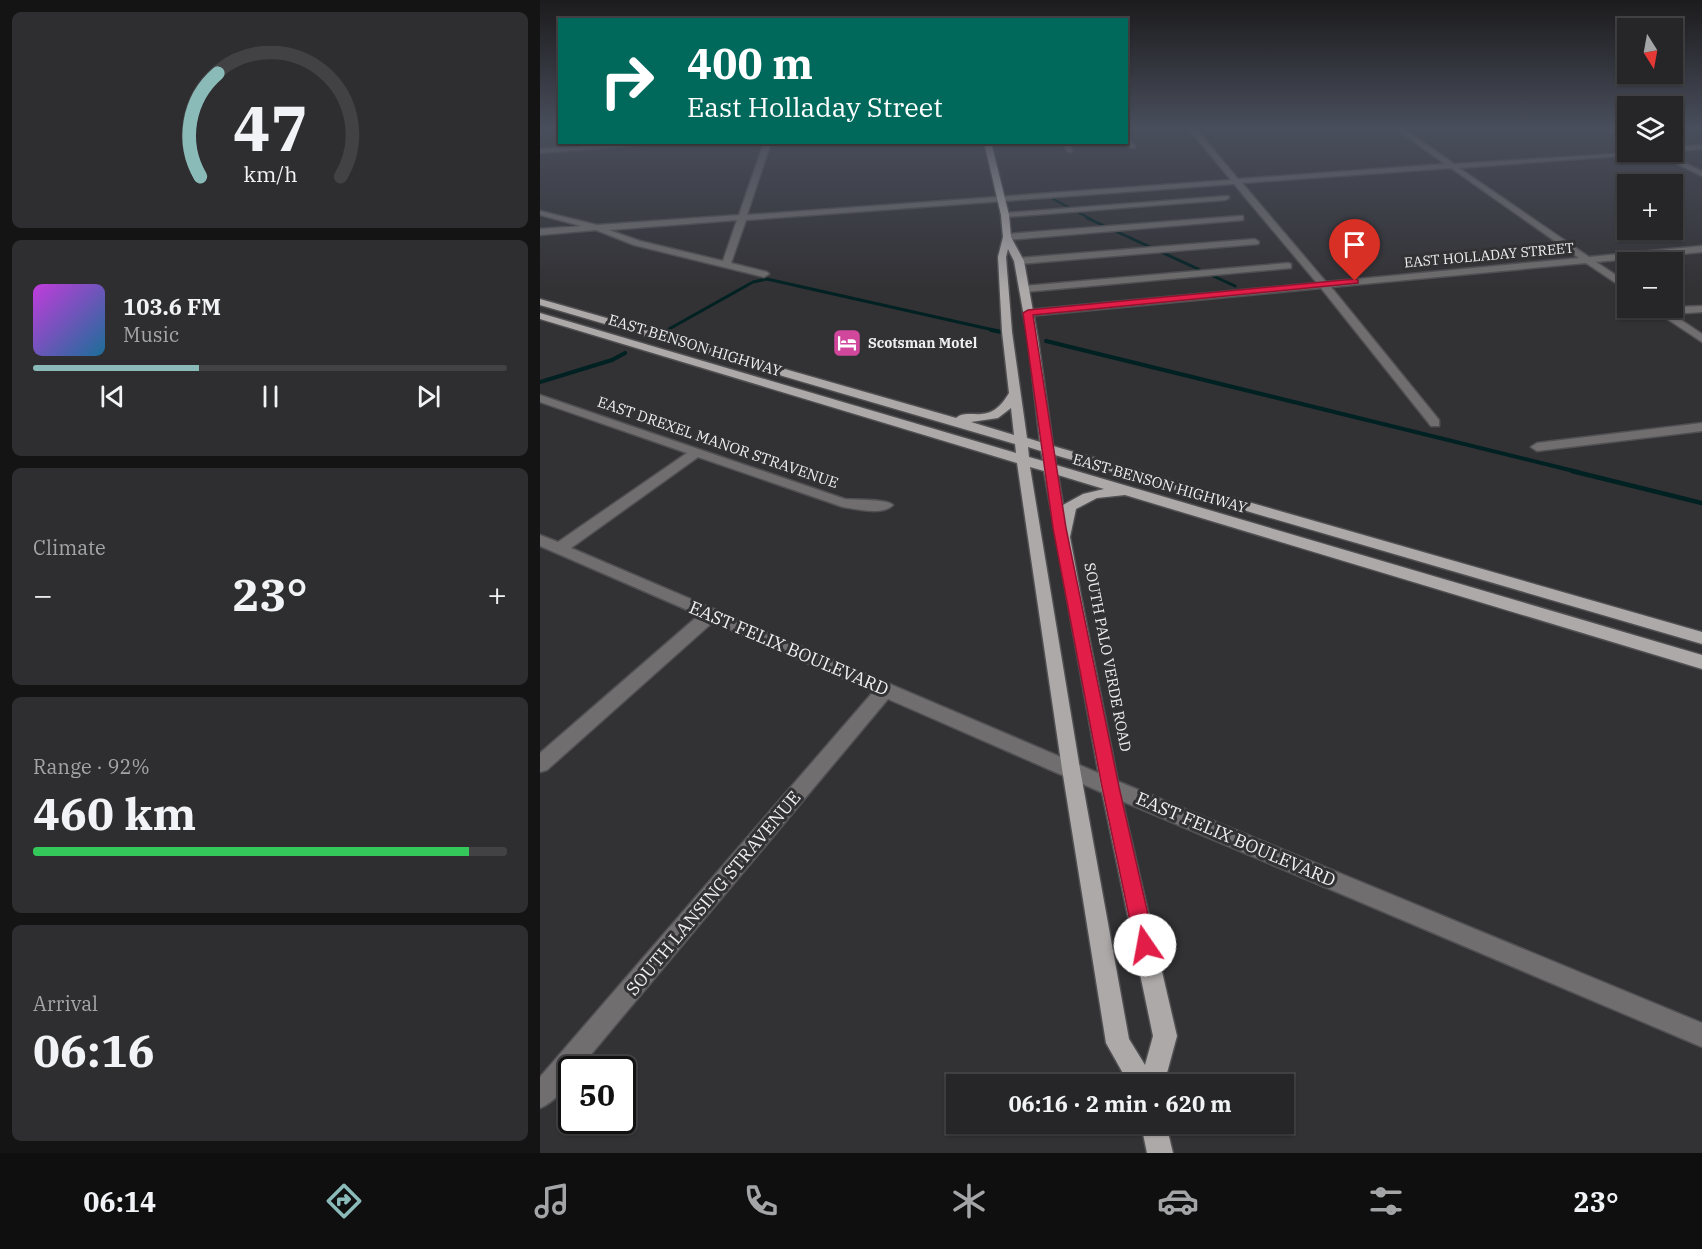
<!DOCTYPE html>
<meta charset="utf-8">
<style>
:root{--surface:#262527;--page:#2e2d2f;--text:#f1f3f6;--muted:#a4a5a7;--line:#424244;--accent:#8bbbb9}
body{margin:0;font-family:"IBM Plex Serif",serif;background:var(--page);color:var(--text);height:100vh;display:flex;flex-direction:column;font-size:22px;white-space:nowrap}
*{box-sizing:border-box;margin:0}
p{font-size:20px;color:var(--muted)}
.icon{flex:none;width:33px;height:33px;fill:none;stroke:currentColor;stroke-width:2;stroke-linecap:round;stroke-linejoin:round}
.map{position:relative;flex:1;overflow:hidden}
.panel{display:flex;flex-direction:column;gap:12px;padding:12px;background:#151415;width:540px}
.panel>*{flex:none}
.banner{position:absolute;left:18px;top:18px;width:570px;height:126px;border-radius:0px;box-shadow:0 2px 4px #0004,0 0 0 2px var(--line);background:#00695c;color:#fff;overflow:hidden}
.needle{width:39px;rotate:169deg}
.buttons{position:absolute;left:1077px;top:18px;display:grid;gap:12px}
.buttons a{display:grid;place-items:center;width:66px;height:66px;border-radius:0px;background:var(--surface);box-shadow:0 2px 4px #0004,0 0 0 2px var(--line);font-size:30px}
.speed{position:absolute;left:18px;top:1056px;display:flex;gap:12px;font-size:30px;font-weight:700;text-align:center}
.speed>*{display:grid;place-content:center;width:78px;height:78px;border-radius:50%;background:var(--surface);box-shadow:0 2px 4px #0004,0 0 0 2px var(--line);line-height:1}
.speed .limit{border:3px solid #111;border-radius:9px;background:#fff;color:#111}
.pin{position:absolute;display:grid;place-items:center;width:51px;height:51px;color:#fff;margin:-62px -26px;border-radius:50% 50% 50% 0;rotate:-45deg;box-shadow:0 0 6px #0007}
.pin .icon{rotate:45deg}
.me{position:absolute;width:66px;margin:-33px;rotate:348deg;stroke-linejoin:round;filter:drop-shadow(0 0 4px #0008)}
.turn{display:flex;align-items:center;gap:21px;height:126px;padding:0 30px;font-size:27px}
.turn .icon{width:78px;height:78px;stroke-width:2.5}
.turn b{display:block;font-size:42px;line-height:51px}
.big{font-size:45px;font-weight:700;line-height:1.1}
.panel .tile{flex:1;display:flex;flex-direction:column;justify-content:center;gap:9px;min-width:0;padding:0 21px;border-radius:9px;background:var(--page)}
.panel .dial{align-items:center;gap:0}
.dial svg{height:156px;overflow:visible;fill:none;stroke:var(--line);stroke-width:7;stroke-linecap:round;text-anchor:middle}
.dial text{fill:var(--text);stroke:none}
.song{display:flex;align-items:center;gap:18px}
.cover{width:72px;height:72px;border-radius:9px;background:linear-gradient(135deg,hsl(290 70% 55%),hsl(200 70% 35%))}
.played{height:6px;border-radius:3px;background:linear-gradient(90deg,var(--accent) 35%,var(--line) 35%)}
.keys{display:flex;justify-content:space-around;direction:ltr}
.heat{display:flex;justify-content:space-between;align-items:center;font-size:33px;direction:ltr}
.charge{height:9px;border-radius:4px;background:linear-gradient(90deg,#34c759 92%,var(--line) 0)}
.trip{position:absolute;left:406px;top:1074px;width:348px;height:60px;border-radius:0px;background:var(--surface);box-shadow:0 2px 4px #0004,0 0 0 2px var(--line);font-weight:700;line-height:60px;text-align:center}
.tabs{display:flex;height:96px;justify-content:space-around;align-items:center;background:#0f0f10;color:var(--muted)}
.tabs .icon{width:42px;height:42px}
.tabs .active{color:var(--accent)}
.tabs b{font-size:27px;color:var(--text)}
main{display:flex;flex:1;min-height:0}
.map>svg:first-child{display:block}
</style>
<main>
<section class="panel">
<div class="tile dial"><svg viewBox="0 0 100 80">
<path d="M14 69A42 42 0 1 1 86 69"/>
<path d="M14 69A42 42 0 0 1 23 16" stroke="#8bbbb9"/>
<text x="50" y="56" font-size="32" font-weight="700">47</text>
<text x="50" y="72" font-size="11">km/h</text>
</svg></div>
<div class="tile">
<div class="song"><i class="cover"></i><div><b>103.6 FM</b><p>Music</p></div></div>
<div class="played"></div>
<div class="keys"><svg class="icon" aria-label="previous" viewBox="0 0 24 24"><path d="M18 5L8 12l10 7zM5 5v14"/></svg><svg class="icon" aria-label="pause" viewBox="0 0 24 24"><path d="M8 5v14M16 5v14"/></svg><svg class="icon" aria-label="next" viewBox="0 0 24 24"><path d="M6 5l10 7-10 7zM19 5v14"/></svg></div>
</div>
<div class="tile"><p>Climate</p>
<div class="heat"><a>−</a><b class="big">23°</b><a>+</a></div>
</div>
<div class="tile"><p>Range · 92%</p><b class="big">460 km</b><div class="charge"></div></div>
<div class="tile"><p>Arrival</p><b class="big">06:16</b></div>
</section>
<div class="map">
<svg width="1162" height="1153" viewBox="0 0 1162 1153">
<rect width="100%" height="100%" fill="#323134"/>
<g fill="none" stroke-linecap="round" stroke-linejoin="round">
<path stroke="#002122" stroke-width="2" d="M513,199L551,219"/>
<g stroke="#002122" stroke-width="3">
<path d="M547,218L695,286"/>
<path d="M129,329L213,282L227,279L458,331"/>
</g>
<g stroke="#002122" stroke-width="4">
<path d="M451,330L461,332"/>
<path d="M506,341L1038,472"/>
<path d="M0,382L72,360L85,353"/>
</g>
<path stroke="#002122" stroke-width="4.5" d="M1032,471L1162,503"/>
<g stroke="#504f52" stroke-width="3">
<g id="minor">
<path d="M649,129H656L698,179L905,164L856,129H864L914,164L1107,152L1104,154L919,168L1049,257L1162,246V252L1056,262L1088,283V291L1046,263L791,287L899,420V426H891L781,288L488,316L483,313L488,310L777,283L694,184L206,220L191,263L227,272L229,274L224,277L94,245L56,230L0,235V229L41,226L0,215V211L57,225L199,215L224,142H231L207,215L691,180ZM911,168L1039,258L786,282L702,183ZM197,220L183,261L100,241L69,230Z"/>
<path d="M1065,129H1074L1088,135V140Z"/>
<path d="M586,136L595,146V148H591L586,142Z"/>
<path d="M97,142H139L0,153V149Z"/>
<path d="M522,142H529L532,152H528Z"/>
<path d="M1162,145V149L1132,151V147Z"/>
<path d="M1112,152H1120L1162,171V176Z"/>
<path d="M688,196L689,198L685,200L465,217L461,215L465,213Z"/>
<path d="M700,216H703V220L467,240L463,237L467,234Z"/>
<path d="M715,239L719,242L718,244L479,264L474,261L479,258Z"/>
<path d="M748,263L751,264V268L484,292L479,289L484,286Z"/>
<path d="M1162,306V312L1132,314L1162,334V342L1111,308Z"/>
<path d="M0,395L305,499C316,500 347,499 353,505C342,516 317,509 303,507L158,457L31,548L577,781L1162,1023V1047L563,793L348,699L38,1070H32C32,1084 13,1103 0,1108V1077L333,692L173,622L7,770L0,772V753L159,615L0,546V535L18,542L147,453L0,402Z"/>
<path d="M1162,423V431L997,451L991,447L997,443Z"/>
</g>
</g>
<g stroke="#504f52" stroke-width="3">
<g id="major">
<path d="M444,142H451L469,215L471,237L484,261L498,339L513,446L1162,632V644L515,455L516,465L1162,655V669L585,495L557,498L536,509L530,537L541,596L579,787L637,1036L624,1084H589L566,1043L522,769L477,463L0,319V313L476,453L475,444L0,305V299L416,418C429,406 449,428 469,393L462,332L458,257L463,237L461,215ZM468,249L474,261L488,339L500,442L487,438L472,332L466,257ZM471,408L474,435L431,422L458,418ZM488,447L501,451L503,461L489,457ZM490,467L504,471L561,787L613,1036L605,1065L589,1039L540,769ZM518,475L564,489L543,494L523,505Z"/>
<path d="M601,1124H626L633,1153H607Z"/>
</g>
</g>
<use href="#minor" fill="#706e6e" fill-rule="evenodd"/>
<use href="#major" fill="#ada9a9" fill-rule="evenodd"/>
</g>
<linearGradient id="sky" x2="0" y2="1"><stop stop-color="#1c1b1d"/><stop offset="0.44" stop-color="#494e5c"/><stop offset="1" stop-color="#494e5c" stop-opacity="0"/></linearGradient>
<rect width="1162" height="291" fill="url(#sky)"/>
<path fill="#e11d48" stroke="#92132f" stroke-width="1.5" d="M815,279L818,280V283L493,315L526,528L579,787L615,945L612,952L605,955L598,952L595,945L562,787L513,528L483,313L488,310Z"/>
<defs>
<g id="hotel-square" transform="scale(1.5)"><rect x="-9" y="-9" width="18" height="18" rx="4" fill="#d1479c" stroke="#323134"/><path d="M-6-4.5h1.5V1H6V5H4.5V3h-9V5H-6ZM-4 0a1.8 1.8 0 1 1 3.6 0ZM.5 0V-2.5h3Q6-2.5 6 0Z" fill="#fff"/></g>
</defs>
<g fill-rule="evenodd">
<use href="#hotel-square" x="307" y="343"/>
</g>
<g text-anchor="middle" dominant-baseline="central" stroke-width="6" stroke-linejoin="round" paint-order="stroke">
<g font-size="14" fill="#efeff1" stroke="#323134">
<text transform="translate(949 255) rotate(-5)">EAST HOLLADAY STREET</text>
</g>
<g font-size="14" font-weight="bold" fill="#efeff1" stroke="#323134" text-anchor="start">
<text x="328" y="343">Scotsman Motel</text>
</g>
<g font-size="15" fill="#efeff1" stroke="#323134">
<text transform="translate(155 345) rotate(17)">EAST BENSON HIGHWAY</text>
<text transform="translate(178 442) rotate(19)">EAST DREXEL MANOR STRAVENUE</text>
<text transform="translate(620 483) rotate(16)">EAST BENSON HIGHWAY</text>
<text transform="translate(568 657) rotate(79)">SOUTH PALO VERDE ROAD</text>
</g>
<g font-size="18" fill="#efeff1" stroke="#323134">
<text transform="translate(249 648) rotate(23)">EAST FELIX BOULEVARD</text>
<text transform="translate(696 839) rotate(23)">EAST FELIX BOULEVARD</text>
<text transform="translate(173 893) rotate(-50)">SOUTH LANSING STRAVENUE</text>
</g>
</g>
</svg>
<div class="buttons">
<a><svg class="needle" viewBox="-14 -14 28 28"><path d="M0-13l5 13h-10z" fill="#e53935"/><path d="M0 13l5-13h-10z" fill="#a4a5a7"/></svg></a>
<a><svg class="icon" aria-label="layers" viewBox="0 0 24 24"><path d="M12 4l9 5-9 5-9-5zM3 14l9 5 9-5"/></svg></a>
<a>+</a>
<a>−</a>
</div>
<div class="speed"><div class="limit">50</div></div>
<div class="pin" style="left:815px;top:281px;background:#d93025"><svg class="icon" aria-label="arrive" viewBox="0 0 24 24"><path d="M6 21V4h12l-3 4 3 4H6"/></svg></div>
<svg class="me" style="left:605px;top:945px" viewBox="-20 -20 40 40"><circle r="19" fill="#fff"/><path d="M0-13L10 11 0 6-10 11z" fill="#e11d48"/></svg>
<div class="trip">06:16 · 2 min · 620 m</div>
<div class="banner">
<div class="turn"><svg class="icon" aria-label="right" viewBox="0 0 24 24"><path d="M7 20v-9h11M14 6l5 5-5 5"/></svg><div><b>400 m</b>East Holladay Street</div></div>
</div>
</div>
</main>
<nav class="tabs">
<b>06:14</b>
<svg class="icon active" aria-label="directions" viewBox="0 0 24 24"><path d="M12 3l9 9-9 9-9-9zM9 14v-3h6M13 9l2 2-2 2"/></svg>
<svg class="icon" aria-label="music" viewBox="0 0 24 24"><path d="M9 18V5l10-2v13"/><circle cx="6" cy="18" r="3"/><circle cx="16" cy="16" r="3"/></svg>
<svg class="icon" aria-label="phone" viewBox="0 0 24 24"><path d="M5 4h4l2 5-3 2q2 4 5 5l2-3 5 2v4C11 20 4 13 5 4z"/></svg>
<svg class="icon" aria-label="climate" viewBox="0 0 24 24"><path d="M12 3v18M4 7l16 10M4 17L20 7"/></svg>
<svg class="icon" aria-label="car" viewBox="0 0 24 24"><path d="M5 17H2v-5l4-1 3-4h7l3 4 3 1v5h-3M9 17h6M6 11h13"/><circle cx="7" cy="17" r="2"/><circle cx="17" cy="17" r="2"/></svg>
<svg class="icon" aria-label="filters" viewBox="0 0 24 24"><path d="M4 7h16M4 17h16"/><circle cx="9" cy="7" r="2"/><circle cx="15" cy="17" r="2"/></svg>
<b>23°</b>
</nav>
